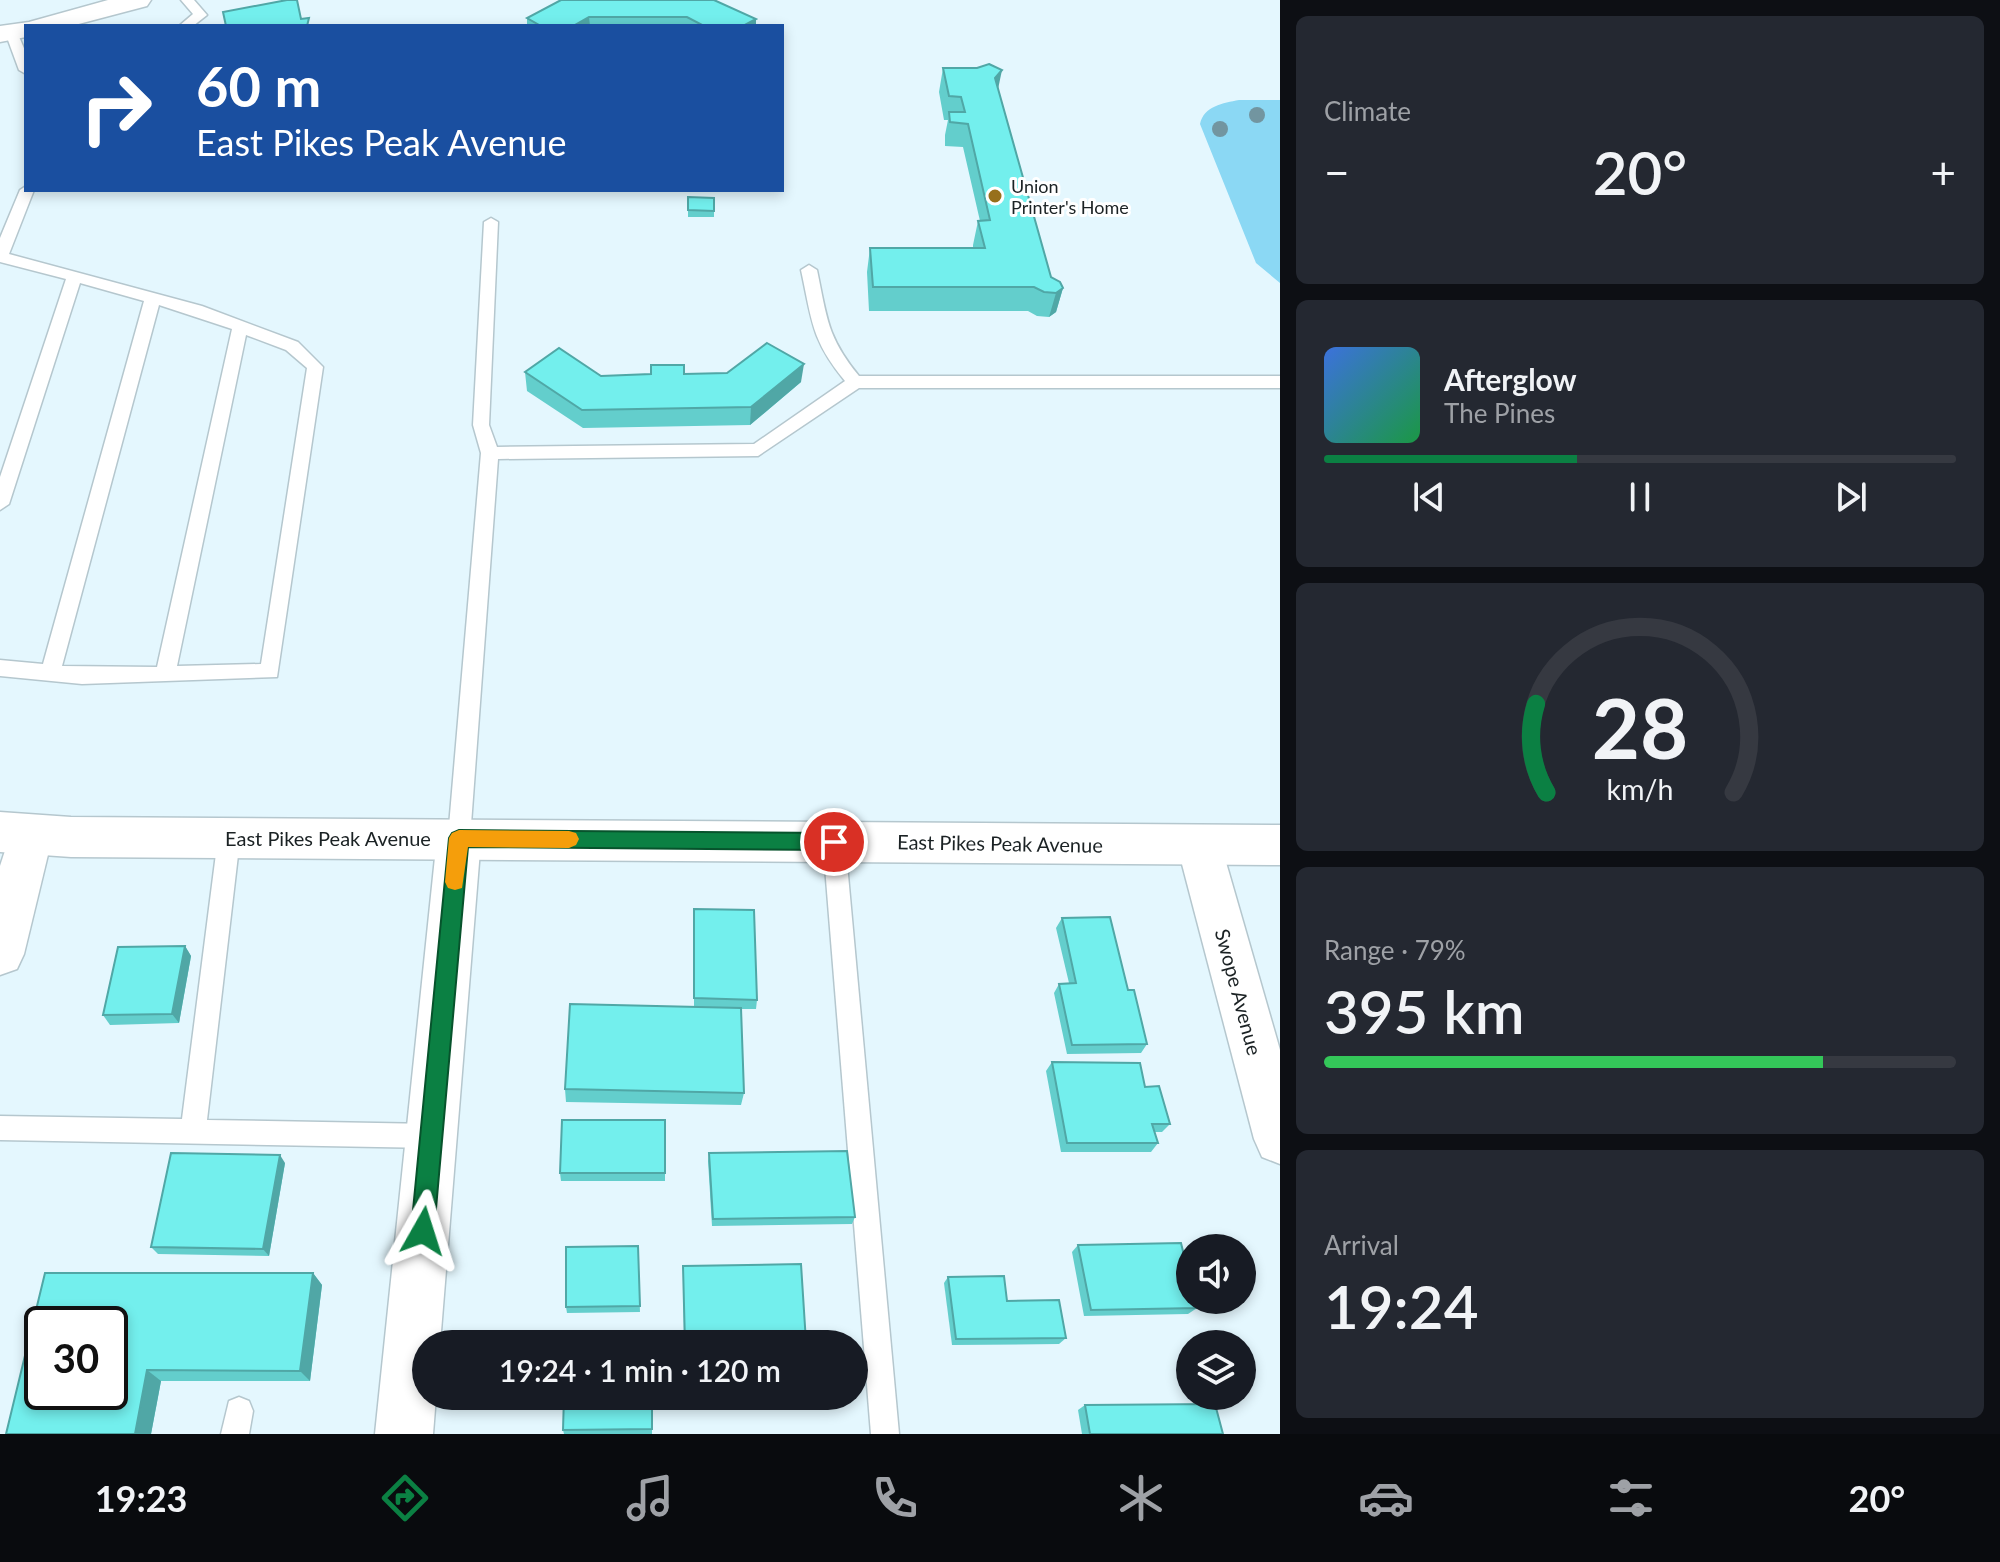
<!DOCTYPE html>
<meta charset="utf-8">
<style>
:root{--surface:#171b24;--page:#242831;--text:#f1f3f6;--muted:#9ea1a6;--line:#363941;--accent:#0b8043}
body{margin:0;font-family:Lato,sans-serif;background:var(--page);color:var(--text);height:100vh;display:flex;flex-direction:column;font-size:30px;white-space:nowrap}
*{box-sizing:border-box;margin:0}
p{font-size:26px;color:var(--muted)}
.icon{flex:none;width:44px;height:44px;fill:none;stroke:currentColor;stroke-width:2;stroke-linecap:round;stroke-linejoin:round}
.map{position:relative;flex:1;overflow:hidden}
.side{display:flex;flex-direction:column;gap:16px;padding:16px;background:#0d0f14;width:720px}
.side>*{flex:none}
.hud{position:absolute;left:24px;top:24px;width:760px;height:168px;border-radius:0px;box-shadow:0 4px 12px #0003;background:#1a4fa0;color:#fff;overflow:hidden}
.buttons{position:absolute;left:1176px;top:1234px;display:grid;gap:16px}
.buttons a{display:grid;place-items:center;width:80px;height:80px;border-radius:50%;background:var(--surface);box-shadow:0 4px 12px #0003;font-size:40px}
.speed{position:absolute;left:24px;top:1306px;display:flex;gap:16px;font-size:40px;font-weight:700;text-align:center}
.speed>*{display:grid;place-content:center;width:104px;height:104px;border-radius:50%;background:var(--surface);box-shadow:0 4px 12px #0003;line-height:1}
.speed .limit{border:4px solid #111;border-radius:12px;background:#fff;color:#111}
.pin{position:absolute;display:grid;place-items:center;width:68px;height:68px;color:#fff;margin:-34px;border:4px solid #fff;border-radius:50%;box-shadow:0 2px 8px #0007}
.me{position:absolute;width:88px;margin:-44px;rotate:6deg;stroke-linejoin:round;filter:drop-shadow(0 0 6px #0008)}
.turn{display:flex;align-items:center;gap:28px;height:168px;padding:0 40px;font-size:36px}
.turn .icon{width:104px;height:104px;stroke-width:2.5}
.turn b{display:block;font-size:56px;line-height:68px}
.big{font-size:60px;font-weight:600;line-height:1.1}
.side .card{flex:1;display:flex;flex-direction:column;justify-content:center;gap:12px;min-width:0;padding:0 28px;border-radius:12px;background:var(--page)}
.side .dial{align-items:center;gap:0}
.dial svg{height:208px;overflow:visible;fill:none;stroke:var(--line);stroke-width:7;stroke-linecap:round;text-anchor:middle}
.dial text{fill:var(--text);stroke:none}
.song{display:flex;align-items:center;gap:24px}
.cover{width:96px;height:96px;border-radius:12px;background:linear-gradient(135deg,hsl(220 70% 55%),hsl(140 70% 35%))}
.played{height:8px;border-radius:4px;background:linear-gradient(90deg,var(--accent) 40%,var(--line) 40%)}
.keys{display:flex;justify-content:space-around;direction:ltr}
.heat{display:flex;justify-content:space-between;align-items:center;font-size:44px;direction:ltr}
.charge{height:12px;border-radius:6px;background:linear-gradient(90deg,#34c759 79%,var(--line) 0)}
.trip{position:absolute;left:412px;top:1330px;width:456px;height:80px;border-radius:40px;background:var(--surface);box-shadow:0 4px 12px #0003;font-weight:600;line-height:80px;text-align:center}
.menu{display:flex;height:128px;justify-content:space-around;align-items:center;background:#090b0e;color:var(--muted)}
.menu .icon{width:56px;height:56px}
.menu .active{color:var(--accent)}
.menu b{font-size:36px;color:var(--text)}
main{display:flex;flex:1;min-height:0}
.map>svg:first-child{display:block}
</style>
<main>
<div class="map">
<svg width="1280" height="1434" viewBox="0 0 1280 1434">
<rect width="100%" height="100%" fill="#e4f7fe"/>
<path fill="#8bd8f4" d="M1239,100H1280V283L1256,263L1200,124C1204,106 1223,103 1239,100Z"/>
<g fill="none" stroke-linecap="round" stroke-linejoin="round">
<g stroke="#b5c7ce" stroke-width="3">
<g id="service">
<path d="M181,0H194L207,15L193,26H179L193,14Z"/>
<path d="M6,29L17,32L26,53V74L19,70L5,32Z"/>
<path d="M26,186V190H34L9,254L202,306L298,342L323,367L277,677L82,684L0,676V660L43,664L144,301L80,283L9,504L0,510V477L66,279L0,262V238L20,190ZM159,305L232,329L157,667L62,666ZM246,335L286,350L307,368L261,664L177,666Z"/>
<path d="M491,218L498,222L489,425L497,447L754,444L845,381C811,340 812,320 801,270L809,265L817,270C827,318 827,337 859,376H1280V388H859L758,456L498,459L470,838L467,844L459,847L451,844L448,838L481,453L473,425L484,222Z"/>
<path d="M229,829L237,832L240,838L207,1120L432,1124L441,1128L444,1136L441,1144L432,1148L0,1140V1116L182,1119L218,838L221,832Z"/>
<path d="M834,833L842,836L845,842L899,1434H871L823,842L826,836Z"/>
<path d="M239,1397L249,1401L253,1411L249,1434H221L229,1401Z"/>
</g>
</g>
<g stroke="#b5c7ce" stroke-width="3">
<g id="minor">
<path d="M108,0H151L147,6L71,26H26V37L0,42V26L29,22Z"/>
<path d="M31,815L47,820L53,834L24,954L17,969L0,975V866L15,820Z"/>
<path d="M459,819L475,824L481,838L440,1344H426V1396H436L433,1434H375L437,838L443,824Z"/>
<path d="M1199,826L1215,831L1221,845L1280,1050V1164L1262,1157L1254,1139L1177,845L1183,831Z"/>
</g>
</g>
<g stroke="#b5c7ce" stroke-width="3">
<path id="secondary" d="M0,812L71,817L1280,825V865L71,857L0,852Z"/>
</g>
<use href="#service" fill="#fff" fill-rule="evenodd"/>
<use href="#minor" fill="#fff" fill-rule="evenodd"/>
<use href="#secondary" fill="#fff" fill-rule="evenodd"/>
</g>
<g fill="#7295a0">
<circle cx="1257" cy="115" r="8"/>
<circle cx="1220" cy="129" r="8"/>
</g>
<g fill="#63cecc">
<path d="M561,0L756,26H527V18Z"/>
<path d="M943,68L998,89L1051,277L1063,288L1056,312L1049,317L1037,316L1028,311H869L867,272L870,248H973V245L978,221H980L963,147L945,146V135L948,120H944L939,92Z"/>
<path d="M688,197L714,198V217H688Z"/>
<path d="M525,372L601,376L684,374L801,382L750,425L583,428L527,391Z"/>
<path d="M694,909L757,1000L756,1009H741L744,1093L741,1105L566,1102L565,1089L694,1007Z"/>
<path d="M1062,918L1128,990L1147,1044L1141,1053L1067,1054L1054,993L1059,984L1069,983L1056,928Z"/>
<path d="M185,946L191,956L179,1023L110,1025L103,1015Z"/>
<path d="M1052,1062L1145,1087L1170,1124L1162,1132H1155L1158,1143L1151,1152H1061L1046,1071Z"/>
<path d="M665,1120V1181H561L560,1173Z"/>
<path d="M709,1153L855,1217L852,1224L712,1226L708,1161Z"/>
<path d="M285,1163L269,1256L158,1254L151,1247Z"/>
<path d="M1078,1245L1197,1308L1188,1314L1084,1316L1072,1252Z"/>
<path d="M638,1246L640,1312L567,1313L566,1307Z"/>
<path d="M683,1266L806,1342V1344H684Z"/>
<path d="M313,1273L322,1285L310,1381H161L151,1434H6Z"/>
<path d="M948,1277L1007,1301L1066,1338L1059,1344L952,1345L944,1283Z"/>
<path d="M652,1396V1434H564L563,1430Z"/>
<path d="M1085,1405L1223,1434H1082L1078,1410Z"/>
</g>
<g fill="#50a7a6">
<path d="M589,17L590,26H573Z"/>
<path d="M756,19V26H743Z"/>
<path d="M1002,70L997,94L995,78Z"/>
<path d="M1063,288L1056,312L1049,317L1056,293Z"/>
<path d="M804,364L801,382L750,425L751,407Z"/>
<path d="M185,946L191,956L179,1023L172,1014Z"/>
<path d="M280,1155L285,1163L269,1256L263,1249Z"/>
<path d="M313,1273L322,1285L310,1381L300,1371Z"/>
<path d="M147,1370L161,1381L151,1434H135Z"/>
</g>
<g fill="#73efed" stroke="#50a7a6" stroke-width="2" fill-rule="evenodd">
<path d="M287,0H297L301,19L309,18L307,26H226L223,12Z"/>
<path d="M561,0H714L756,19L743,26H704L687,17H589L573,26H541L527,18Z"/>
<path d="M989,64L1002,70L995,78L1051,277L1060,282L1063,288L1056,293L1044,292L1034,287H873L870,248H985L978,221L990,220L968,124L950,122L949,112H965L961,97L949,96L943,68H977Z"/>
<path d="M688,197L714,198V211L688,210Z"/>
<path d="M767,343L804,364L751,407L582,410L525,372L559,348L601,376L651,374V365H684V374L727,373Z"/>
<path d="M694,909L754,910L757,1000L694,998Z"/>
<path d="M1110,917L1128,990H1134L1147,1044L1072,1045L1059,984L1076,983L1062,918Z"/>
<path d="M185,946L172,1014L103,1015L118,947Z"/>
<path d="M570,1004L741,1008L744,1093L565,1089Z"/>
<path d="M1052,1062L1140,1063L1145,1087L1159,1086L1170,1124H1152L1158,1143H1067Z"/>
<path d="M562,1120H665V1173H560Z"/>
<path d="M847,1151L855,1217L713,1219L709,1153Z"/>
<path d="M171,1153L280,1155L263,1249L151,1247Z"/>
<path d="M1181,1243L1190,1280V1300H1195L1197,1308L1091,1310L1078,1245Z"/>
<path d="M638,1246L640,1306L566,1307V1247Z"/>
<path d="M801,1264L806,1342L685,1344L683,1266Z"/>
<path d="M45,1273H313L300,1371L147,1370L135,1434H6ZM42,1324H110V1392H42Z"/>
<path d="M1004,1276L1007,1301L1059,1300L1066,1338L956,1339L948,1277Z"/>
<path d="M564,1396H652V1429L563,1430Z"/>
<path d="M1215,1404L1223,1434H1090L1085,1405Z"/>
</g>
<path fill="#0b8043" stroke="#07532c" stroke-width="2" d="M459,830L834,833L841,836L844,842L841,848L834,850L468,847L434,1231L431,1240L423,1243L415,1240L411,1231L449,838L452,833Z"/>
<path fill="#f59e0b" d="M459,830L569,831L576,833L579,839L576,845L569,848L468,847L462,888L455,890L448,888L445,882L449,838L452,833Z"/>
<circle fill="#97701b" stroke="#fff" stroke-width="3" cx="995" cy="196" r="8"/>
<g text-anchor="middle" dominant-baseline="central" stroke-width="6" stroke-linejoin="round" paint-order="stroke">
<g font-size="18" fill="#1b2224" stroke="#fff" text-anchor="start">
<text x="1011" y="186">Union<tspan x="1011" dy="21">Printer's Home</tspan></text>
</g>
<g font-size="20" fill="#1b2224" stroke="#fff">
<text x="328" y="838">East Pikes Peak Avenue</text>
<text transform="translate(1000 843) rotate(1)">East Pikes Peak Avenue</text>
<text transform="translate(1239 992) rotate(75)">Swope Avenue</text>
</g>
</g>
</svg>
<div class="buttons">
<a><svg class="icon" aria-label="sound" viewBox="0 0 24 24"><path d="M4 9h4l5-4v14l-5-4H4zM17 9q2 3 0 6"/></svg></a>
<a><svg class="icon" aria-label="layers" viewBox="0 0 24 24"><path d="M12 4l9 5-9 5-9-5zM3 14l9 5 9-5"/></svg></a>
</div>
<div class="speed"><div class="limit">30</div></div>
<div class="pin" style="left:834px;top:842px;background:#d93025"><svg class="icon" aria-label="arrive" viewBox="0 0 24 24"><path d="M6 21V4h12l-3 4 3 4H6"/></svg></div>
<svg class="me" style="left:423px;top:1231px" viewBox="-20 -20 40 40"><path d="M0-17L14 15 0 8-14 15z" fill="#0b8043" stroke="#fff" stroke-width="4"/></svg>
<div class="trip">19:24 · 1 min · 120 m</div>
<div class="hud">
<div class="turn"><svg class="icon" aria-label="right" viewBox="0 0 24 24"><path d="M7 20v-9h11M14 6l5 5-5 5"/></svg><div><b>60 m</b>East Pikes Peak Avenue</div></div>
</div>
</div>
<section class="side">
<div class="card"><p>Climate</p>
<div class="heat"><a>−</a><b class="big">20°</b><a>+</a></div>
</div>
<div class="card">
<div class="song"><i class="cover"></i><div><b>Afterglow</b><p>The Pines</p></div></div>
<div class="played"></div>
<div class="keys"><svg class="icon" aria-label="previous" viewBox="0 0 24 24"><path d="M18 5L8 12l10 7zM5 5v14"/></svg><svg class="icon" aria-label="pause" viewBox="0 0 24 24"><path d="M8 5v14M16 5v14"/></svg><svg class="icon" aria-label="next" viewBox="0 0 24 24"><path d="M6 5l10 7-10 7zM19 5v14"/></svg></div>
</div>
<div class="card dial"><svg viewBox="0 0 100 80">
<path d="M14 69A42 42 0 1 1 86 69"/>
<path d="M14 69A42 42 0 0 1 10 35" stroke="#0b8043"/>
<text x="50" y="56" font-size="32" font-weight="700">28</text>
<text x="50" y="72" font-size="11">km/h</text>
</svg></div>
<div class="card"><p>Range · 79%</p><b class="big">395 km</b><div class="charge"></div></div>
<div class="card"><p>Arrival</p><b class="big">19:24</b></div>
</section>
</main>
<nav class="menu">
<b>19:23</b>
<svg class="icon active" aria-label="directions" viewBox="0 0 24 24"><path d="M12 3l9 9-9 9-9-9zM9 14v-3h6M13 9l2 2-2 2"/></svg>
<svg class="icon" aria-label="music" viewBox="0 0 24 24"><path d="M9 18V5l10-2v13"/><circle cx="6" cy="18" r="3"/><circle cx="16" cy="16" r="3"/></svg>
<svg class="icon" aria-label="phone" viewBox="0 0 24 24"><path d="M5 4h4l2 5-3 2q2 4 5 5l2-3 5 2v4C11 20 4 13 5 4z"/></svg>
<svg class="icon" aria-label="climate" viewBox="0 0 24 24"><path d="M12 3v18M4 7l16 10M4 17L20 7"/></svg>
<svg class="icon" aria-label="car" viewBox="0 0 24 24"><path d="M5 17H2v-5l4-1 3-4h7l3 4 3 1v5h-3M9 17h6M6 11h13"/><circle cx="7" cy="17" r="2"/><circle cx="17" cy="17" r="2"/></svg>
<svg class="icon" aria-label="filters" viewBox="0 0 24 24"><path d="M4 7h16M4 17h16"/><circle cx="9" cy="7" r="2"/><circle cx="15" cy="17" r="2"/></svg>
<b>20°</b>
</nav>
